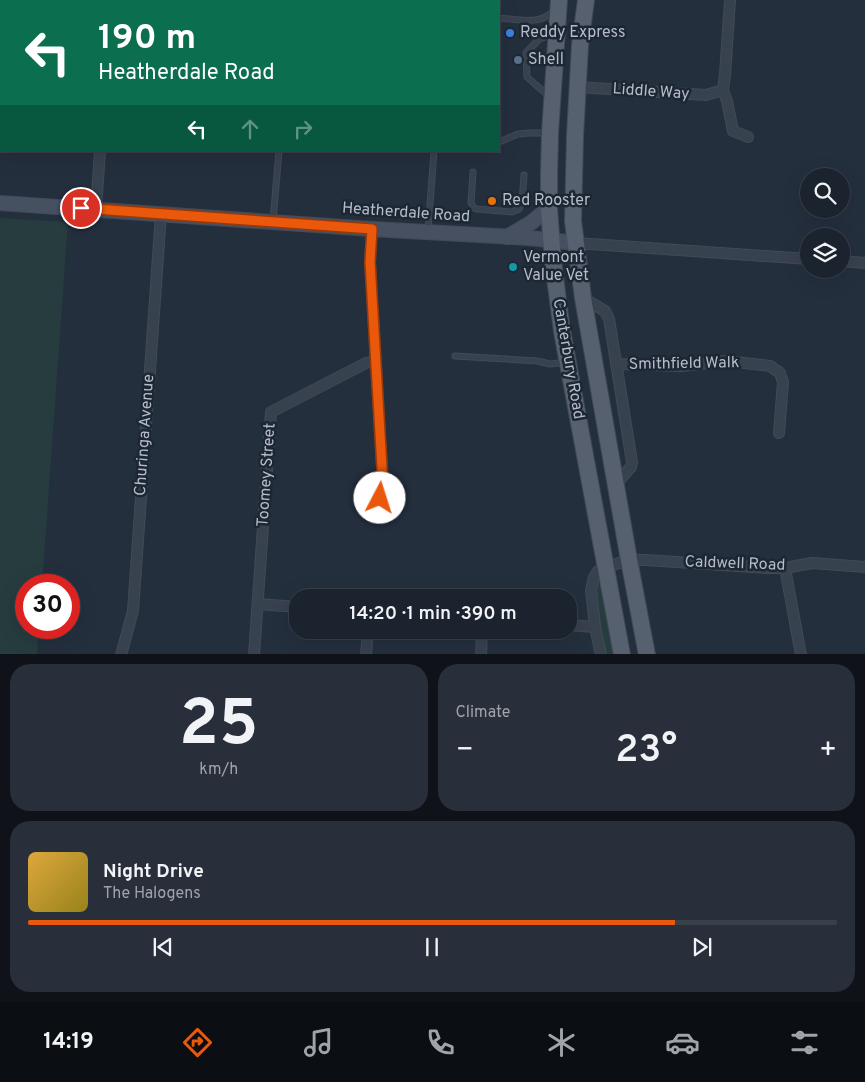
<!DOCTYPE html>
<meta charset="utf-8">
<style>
:root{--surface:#1b232e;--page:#282f3a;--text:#f1f3f6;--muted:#a0a4aa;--line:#39404a;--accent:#ea580c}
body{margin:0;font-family:Overpass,sans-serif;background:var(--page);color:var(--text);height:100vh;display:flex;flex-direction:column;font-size:19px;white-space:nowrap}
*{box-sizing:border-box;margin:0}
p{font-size:16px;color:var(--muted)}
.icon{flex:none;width:28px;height:28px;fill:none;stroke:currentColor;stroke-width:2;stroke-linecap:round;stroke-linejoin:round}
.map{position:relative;height:654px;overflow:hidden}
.drawer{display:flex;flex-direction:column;gap:10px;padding:10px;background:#0f1319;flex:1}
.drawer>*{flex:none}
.guide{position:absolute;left:0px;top:0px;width:500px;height:152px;box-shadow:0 5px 20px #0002,0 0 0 1px var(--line);background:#0b6e4f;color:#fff;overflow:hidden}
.fabs{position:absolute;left:800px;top:168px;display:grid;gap:10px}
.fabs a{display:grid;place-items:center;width:50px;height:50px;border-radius:50%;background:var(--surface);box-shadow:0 5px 20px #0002,0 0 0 1px var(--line);font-size:25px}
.speed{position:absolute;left:15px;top:574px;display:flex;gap:10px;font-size:25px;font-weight:700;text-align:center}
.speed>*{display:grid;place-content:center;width:65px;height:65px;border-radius:50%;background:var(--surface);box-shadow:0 5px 20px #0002,0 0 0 1px var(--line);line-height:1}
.speed .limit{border:8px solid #d22;background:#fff;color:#111}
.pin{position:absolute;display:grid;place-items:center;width:42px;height:42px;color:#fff;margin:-21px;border:2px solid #fff;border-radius:50%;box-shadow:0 1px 5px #0007}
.me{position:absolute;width:55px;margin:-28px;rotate:5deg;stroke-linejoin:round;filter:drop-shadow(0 0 4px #0008)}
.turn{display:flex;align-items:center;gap:18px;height:105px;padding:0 15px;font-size:22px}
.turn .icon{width:65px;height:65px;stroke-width:2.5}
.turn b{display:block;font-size:35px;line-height:42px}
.lanes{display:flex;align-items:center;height:48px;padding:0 15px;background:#0003;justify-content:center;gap:25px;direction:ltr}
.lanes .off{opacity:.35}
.big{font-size:38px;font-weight:600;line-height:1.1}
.drawer .widget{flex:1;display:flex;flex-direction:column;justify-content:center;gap:8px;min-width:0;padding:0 18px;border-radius:20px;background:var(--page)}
.drawer .dial{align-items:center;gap:0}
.dial b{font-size:65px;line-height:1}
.song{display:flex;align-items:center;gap:15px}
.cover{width:60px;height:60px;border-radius:8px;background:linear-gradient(135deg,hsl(40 70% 55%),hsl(50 70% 35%))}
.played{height:5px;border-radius:2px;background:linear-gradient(90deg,var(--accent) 80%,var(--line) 80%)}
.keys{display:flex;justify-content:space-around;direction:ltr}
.heat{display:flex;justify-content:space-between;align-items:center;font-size:28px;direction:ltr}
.drawer .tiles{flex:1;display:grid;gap:10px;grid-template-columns:1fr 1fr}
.widget:last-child{grid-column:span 2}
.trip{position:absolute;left:289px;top:589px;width:288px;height:50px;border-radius:20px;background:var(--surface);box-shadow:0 5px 20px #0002,0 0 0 1px var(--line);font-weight:600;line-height:50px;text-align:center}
.menu{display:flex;height:80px;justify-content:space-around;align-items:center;background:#0b0e12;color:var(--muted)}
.menu .icon{width:35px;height:35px}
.menu .selected{color:var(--accent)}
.menu b{font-size:22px;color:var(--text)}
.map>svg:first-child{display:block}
</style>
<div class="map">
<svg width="865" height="655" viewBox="0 0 865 655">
<rect width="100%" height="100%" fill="#242f3e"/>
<g fill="#263c3f">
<path d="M0,218L68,222L42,585H26V628H39L37,654H0Z"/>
<path d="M597,584H600L614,654H605L595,596Z"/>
</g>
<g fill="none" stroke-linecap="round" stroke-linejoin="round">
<g stroke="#414a57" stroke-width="7">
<g id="service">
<path d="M440,0V1"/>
<path d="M285,1V0"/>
<path d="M499,18C513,19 530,23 543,18C547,16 550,14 554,12"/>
<path d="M548,95L536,85L527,77L526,53L539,39L554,34"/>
<path d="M499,142L518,134L529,133H547"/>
<path d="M473,172L471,203L474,208L477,209L512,212L519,209L522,203L524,175"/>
<path d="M273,221L279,151"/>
<path d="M428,231L434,151"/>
<path d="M455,356L537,361L550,364L566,362"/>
</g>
</g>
<g stroke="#414a57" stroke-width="12">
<g id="minor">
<path d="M110,1V0"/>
<path d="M577,87L706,95L723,90L725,75L730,0"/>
<path d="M723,90L727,101L733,131L748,137"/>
<path d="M96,209L100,151"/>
<path d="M372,229L370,262L383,485L380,498"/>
<path d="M576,243L809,259"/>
<path d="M841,261L865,263"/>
<path d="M583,298L605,311L609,319L632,462L631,467L616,484"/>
<path d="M616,364L682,366L727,361L770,366L780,373L783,382L779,433"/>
<path d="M785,568L801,655"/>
<path d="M258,604L298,607"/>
<path d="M568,625L595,627"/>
<path d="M121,655L133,611L161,214"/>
<path d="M254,655L271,412L366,363L375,361"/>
<path d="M366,655L368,630"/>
<path d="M481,655L482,630"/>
<path d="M601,655L595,627L591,590L594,577L598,571L606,567L629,560H646L767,568H785L812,563L865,567"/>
</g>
</g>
<g stroke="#414a57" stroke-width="16">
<g id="secondary">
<path d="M0,203L372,229L530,238L576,243"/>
<path d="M507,237L532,222L549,208"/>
</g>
</g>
<g stroke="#414a57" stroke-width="18">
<g id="primary">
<path d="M559,0L550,133L549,174V208L553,262L562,331L622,655"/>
<path d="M586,0L580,45L575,136L573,221L583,298L629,560L647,655"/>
</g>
</g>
<use href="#service" stroke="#38414e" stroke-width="5"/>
<use href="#minor" stroke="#38414e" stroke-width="10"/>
<use href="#secondary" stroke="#465061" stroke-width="14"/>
<use href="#primary" stroke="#56606e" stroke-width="16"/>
</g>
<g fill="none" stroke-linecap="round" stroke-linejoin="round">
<g stroke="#983908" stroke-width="12">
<path id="route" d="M81,208L372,229L370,262L383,485L380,498"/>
</g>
<use href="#route" stroke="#ea580c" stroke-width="9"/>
</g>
<circle fill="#3f7fe0" stroke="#1d2633" stroke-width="2" cx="510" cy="33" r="5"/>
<circle fill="#5c6f8a" stroke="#1d2633" stroke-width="2" cx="518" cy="60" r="5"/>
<circle fill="#e8710a" stroke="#1d2633" stroke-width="2" cx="492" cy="201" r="5"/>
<circle fill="#0f9aa8" stroke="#1d2633" stroke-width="2" cx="513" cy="267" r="5"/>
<g text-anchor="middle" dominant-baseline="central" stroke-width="5" stroke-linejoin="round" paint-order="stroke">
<g font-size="16" fill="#b4bcc9" stroke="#1d2633" text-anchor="start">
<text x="520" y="33">Reddy Express</text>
<text x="528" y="60">Shell</text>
<text x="502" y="201">Red Rooster</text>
<text x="523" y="258">Vermont<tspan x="523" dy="18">Value Vet</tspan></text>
</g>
<g font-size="16" fill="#b4bcc9" stroke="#1d2633">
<text transform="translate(651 92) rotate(4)">Liddle Way</text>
<text transform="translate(406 213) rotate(4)">Heatherdale Road</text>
<text transform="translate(568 359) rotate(80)">Canterbury Road</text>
<text transform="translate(684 364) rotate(-1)">Smithfield Walk</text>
<text transform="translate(145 435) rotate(-86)">Churinga Avenue</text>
<text transform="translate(267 475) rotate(-86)">Toomey Street</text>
<text transform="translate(735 564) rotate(2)">Caldwell Road</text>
</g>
</g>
</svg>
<div class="fabs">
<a><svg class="icon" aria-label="search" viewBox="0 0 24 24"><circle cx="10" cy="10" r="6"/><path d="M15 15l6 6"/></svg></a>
<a><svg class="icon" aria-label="layers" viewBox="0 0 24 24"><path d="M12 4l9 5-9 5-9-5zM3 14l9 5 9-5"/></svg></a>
</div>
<div class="speed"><div class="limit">30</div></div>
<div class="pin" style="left:81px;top:208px;background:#d93025"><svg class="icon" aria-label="arrive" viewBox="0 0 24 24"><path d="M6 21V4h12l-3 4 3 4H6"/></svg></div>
<svg class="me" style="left:380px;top:498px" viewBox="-20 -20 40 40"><circle r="19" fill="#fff"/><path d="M0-13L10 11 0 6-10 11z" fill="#ea580c"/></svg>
<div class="trip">14:20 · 1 min · 390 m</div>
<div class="guide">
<div class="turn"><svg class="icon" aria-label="left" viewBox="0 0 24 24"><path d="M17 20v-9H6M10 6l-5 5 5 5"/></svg><div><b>190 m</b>Heatherdale Road</div></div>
<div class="lanes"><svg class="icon" aria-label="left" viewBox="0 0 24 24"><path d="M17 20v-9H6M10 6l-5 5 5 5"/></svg><svg class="icon off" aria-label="ahead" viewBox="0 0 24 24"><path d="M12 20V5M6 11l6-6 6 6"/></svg><svg class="icon off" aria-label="right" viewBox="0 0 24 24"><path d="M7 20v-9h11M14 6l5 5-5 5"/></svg></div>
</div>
</div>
<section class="drawer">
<div class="tiles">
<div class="widget dial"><b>25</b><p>km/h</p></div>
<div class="widget"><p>Climate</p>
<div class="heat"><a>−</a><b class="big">23°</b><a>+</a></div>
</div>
<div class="widget">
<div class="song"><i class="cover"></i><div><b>Night Drive</b><p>The Halogens</p></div></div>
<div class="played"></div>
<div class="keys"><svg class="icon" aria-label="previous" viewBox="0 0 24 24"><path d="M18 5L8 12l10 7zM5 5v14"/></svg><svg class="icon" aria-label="pause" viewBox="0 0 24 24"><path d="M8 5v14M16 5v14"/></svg><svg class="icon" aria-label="next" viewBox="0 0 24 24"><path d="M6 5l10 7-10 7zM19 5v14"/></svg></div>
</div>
</div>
</section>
<nav class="menu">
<b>14:19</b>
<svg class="icon selected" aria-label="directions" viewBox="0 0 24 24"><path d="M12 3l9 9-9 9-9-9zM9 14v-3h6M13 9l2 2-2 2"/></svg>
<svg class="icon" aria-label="music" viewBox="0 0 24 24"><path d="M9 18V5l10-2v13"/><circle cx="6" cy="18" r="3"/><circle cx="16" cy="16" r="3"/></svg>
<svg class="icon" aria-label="phone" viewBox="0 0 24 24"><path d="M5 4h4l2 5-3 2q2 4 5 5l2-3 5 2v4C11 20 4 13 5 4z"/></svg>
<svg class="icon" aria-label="climate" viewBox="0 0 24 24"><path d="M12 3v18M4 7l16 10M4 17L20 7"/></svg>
<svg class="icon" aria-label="car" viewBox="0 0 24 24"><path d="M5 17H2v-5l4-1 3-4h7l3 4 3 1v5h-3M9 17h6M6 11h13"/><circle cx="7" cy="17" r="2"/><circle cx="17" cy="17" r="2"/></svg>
<svg class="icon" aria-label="filters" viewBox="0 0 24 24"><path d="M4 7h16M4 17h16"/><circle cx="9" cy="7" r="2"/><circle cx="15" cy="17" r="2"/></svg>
</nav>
